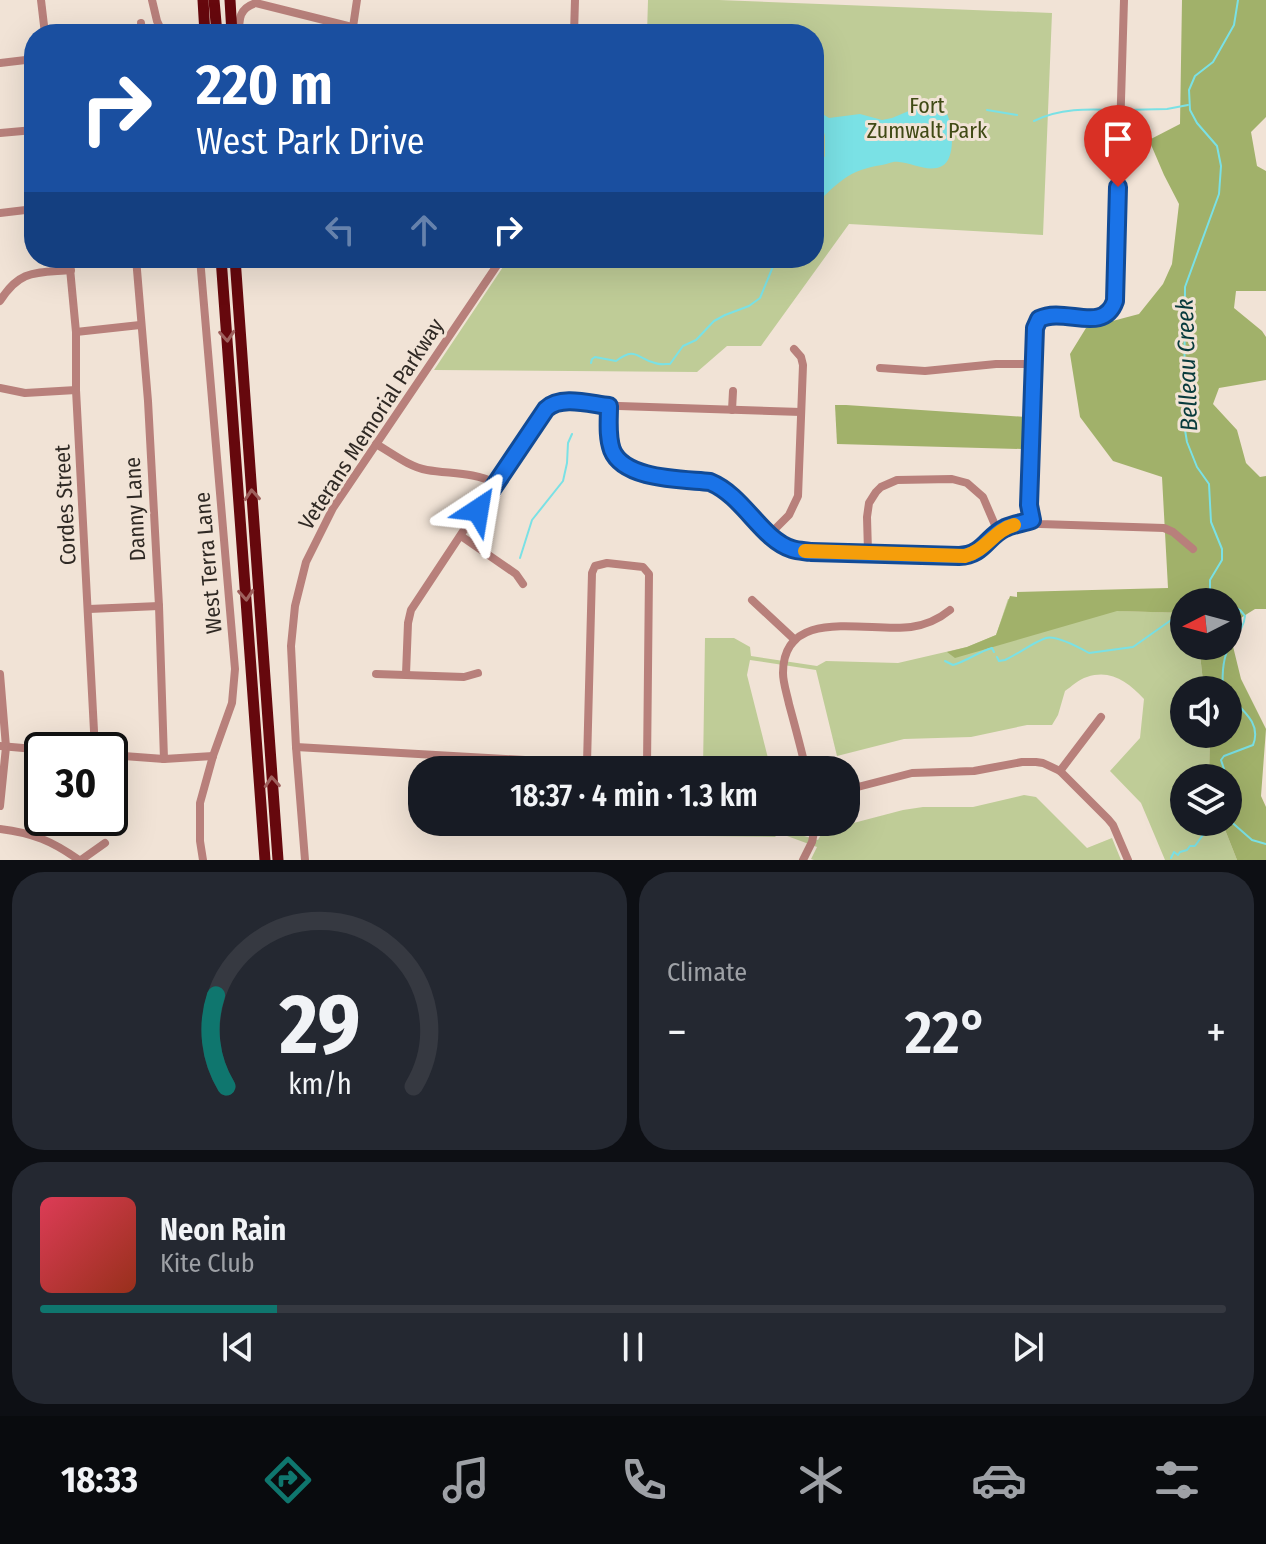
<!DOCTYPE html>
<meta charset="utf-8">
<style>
:root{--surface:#171b24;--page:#242831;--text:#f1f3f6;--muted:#9ea1a6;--line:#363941;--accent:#0f766e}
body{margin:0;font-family:"Fira Sans Condensed",sans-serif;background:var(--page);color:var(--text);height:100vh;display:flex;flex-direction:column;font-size:30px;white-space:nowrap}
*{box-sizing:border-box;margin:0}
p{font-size:26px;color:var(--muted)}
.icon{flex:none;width:44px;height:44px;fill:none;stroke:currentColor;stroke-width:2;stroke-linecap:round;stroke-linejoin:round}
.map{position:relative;height:860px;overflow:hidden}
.panel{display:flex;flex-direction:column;gap:12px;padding:12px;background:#0d0f14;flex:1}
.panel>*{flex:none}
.banner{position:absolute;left:24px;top:24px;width:800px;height:244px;border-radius:32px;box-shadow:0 8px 32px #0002;background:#1a4fa0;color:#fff;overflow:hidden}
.needle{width:52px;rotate:264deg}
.controls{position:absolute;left:1170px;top:588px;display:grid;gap:16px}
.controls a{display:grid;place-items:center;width:72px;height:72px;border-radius:50%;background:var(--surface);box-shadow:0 8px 32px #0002;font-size:40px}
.speed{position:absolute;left:24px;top:732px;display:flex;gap:16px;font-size:40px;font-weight:700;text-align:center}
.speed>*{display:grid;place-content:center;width:104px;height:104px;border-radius:50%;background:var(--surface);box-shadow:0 8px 32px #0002;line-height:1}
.speed .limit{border:4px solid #111;border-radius:12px;background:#fff;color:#111}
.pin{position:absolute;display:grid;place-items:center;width:68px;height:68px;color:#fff;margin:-82px -34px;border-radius:50% 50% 50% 0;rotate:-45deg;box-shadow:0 0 8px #0007}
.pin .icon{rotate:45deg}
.me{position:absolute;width:88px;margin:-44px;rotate:33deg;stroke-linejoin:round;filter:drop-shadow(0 0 6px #0008)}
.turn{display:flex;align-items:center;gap:28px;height:168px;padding:0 40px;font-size:36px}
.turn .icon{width:104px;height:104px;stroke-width:2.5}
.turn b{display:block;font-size:56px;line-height:68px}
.lanes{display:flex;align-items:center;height:76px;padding:0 40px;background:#0003;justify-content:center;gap:40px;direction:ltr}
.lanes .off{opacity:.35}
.big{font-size:60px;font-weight:600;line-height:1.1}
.panel .tile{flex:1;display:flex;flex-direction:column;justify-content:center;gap:12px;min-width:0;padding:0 28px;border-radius:32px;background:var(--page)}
.panel .dial{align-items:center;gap:0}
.dial svg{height:208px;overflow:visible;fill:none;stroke:var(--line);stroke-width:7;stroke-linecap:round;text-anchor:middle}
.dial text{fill:var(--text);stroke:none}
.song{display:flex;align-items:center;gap:24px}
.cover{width:96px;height:96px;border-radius:12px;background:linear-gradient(135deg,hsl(350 70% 55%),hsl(10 70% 35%))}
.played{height:8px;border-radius:4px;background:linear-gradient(90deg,var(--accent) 20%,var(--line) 20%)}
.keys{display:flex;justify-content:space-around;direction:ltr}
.heat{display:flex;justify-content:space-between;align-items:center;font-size:44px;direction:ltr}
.panel .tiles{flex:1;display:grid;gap:12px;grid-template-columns:1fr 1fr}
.tile:last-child{grid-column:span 2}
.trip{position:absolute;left:408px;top:756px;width:452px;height:80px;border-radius:32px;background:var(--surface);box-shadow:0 8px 32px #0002;font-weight:600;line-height:80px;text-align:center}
.tabs{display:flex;height:128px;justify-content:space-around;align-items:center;background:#090b0e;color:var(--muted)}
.tabs .icon{width:56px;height:56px}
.tabs .current{color:var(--accent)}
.tabs b{font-size:36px;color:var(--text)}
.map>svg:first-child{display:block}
</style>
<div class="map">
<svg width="1266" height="860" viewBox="0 0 1266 860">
<rect width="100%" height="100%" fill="#f1e3d6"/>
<g fill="#bfcc97">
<path d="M648,0H719L1052,13L1043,235L849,224L761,346H727L697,372L434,370L509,258H814V34H647Z"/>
<path d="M1008,599L1120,611L1184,613V646H1199L1204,690H1184V734H1210L1209,778H1184V822H1222L1237,860H1165L1141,803L1110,771L1140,738L1144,699C1128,682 1111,669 1087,677C1079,679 1071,687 1065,691L1058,715L1052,725H1027L971,737L904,739L837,756L816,670L750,660L747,675L771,770H703L705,638H734L750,647L751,656L817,666L826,661L898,663L967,647L996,635Z"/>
<path d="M1024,795L1036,797L1087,848L1112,838L1121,860H814L811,859L817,847L779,833L775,837L703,836V822H779L780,829L818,840L823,831L903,810L923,807H973Z"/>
</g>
<g fill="#a1b16a">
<path d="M1182,0H1266V117L1251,132L1257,166L1266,171V291H1236L1234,308L1262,331L1266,337V380L1219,388L1213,404L1237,430L1246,463L1260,477L1266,476V609H1255L1228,626L1241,679L1266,729L1261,796L1266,807V860H1237L1222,822H1228V778H1209L1210,734H1228V690H1204L1199,646H1228V602H1184V613L1117,611L955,658L947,652L967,647L996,635L1010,596L1017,597V592L1168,588L1162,477L1113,461L1080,417L1070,354L1086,328L1139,314L1163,284L1172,264L1179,204L1164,175L1149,140L1180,124Z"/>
<path d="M835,405H846L1026,417L1022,449L837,444Z"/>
</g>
<path fill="#7ae1e5" d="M935,100C940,104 945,107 947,114C953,126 956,159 942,166C929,173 912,163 899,162C891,161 890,164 882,165C848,170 838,183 814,206V174L825,156V136L822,125L814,119V113L818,111L829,118L860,114L882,120L892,118Z"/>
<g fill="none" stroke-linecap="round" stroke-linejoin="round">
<g stroke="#7ae1e5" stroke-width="2">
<path d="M987,110L1017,115"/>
<path d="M1124,110L1167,109L1188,105"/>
<path d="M1034,121C1060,108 1087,109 1116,110"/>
<path d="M591,363L592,359L595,357L616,361C636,346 636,358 655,363C659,365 665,364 670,364L683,346L696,340L714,321L725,315L749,306L760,298L774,264"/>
<path d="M520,558L532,520L563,481L567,463L568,443L572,434"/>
<path d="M1225,602L1217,598L1210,589V580L1222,560V549L1211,522L1209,484L1197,467L1187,442L1184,424L1185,287L1219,194L1221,166L1217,146L1197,123L1190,110L1189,90L1195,76L1213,62L1234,25L1238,0"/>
<path d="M997,657L999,661L1005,660C1018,654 1032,643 1046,638C1056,635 1080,648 1089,653L1133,647L1174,618L1184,625"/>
<path d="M945,661L953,665C967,661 978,652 992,648L994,652"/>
<path d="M1223,690C1222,676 1223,657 1230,645C1236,635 1244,628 1245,616L1240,610L1228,603"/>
<path d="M1227,778L1221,760L1224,756L1253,745C1262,723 1242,710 1228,695"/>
<path d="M1228,780L1232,788L1228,805"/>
<path d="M1228,819L1252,840L1266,844"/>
<path d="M1171,858L1174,852L1178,855L1180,852L1187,850L1190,846H1195C1202,836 1207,828 1218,822"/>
</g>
<g stroke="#b8807b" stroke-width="8">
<path d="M41,0L45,34"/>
<path d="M152,0L157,21L163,34"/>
<path d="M1124,0L1115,301C1099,344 1038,287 1034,334L1030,514L1034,522L1040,524L1164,528L1173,532L1193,549"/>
<path d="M141,23L142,34"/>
<path d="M353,27L357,0"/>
<path d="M239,34C239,19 239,8 256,3L380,34"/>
<path d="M574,34L575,0"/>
<path d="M0,63L34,59"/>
<path d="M0,133L34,130"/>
<path d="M0,213L34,209"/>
<path d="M69,258L76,332V390L95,750"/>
<path d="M136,258L148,401L159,606L164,759"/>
<path d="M200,258L235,669L232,703L213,756L200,803V841L203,860"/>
<path d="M0,301C20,269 36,273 71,270"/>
<path d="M76,332L140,325"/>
<path d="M880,368L925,371L996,364H1034"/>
<path d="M0,388L25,393L76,390"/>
<path d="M609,406C609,420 607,436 612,450C624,480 682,479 710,482C744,496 762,539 792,549C798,551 805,551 811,552L965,556C982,552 988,539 1001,530C1011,524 1022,524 1032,520"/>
<path d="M732,410L733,391"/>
<path d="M376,444C392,453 409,467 427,470C450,474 474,472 495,483"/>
<path d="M770,534L789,515L798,496L803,365L801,357L794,349"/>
<path d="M461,536L516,574L523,584"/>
<path d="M868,552L867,517L869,503L876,492L881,487L897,480L952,479L967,483L983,497L998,532"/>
<path d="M752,600L795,640"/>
<path d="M89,609L159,606"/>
<path d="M0,674L6,747L0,806"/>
<path d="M376,674L464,677L478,673"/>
<path d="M406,674L408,623L411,610L495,483L550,405C573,399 596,405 619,406C680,408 740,410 801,412"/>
<path d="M0,746L46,750"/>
<path d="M296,747L698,770"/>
<path d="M110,755L164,759L213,756"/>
<path d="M587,763L592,573L595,566L607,563L643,567L649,574L647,766"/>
<path d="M806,770C801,748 795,726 789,704C787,694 783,683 783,673C783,605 869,633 911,627C925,625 939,619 950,610"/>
<path d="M1060,771L1101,717"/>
<path d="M846,790L912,773L974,771L1022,762H1036L1043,763L1060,771L1108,819L1113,825L1128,860"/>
<path d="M0,829C33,833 52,841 79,860"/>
<path d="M81,860L105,843"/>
<path d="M305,860L296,747L291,646L295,606L306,562L333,508L502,258"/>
<path d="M803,860L812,842L816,822"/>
</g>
<g stroke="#66080d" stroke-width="11">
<path d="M203,0L205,34"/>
<path d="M214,0L217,34"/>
<path d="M230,0L232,34"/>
<path d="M221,258L265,860"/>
<path d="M235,258L278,860"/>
</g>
</g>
<defs><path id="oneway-chevron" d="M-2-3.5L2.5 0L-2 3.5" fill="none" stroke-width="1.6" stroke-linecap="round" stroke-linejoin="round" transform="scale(2)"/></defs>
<g stroke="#9e605d">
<use href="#oneway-chevron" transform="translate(227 336) rotate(86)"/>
<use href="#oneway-chevron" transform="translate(252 495) rotate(-94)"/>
<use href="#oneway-chevron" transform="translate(246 595) rotate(86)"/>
<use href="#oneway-chevron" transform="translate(272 782) rotate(-94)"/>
</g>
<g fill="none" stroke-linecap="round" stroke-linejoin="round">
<g stroke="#114b97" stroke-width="20">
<path id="route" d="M478,510L546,409C561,395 590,404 609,406C609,420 607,436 612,450C624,480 682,479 710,482C744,496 761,539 792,549C798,551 805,551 811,552L959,556C984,555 986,537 1005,528C1014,524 1023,523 1032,520L1029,505L1035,328L1039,319C1065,306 1103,335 1115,301L1118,187"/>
</g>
<use href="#route" stroke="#1a73e8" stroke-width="14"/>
<path stroke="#f59e0b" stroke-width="14" d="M805,551L965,556C986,551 994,530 1014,525"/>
</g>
<g text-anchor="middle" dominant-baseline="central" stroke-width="6" stroke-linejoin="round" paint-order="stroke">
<g font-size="22" fill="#404a15" stroke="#f1e3d6">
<text x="927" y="105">Fort<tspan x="927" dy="25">Zumwalt Park</tspan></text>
</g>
<g font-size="22" fill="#2f2924" stroke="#f1e3d6">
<text transform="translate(371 424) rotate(-57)">Veterans Memorial Parkway</text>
<text transform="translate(65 505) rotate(-93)">Cordes Street</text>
<text transform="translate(135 509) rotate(-93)">Danny Lane</text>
<text transform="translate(208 563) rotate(-95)">West Terra Lane</text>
</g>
<g font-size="24" font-style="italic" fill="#073a3c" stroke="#f1e3d6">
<text transform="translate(1187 365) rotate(-92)">Belleau Creek</text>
</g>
</g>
</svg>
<div class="controls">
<a><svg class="needle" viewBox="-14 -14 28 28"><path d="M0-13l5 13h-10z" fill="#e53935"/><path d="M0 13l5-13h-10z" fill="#9ea1a6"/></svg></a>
<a><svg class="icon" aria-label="sound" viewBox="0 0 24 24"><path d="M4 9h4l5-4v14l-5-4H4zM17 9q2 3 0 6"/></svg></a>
<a><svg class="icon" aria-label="layers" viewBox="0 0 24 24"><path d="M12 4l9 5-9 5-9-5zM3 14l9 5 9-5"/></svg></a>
</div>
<div class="speed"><div class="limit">30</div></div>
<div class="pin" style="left:1118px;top:187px;background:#d93025"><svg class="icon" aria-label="arrive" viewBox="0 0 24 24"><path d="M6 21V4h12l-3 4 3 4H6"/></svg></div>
<svg class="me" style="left:478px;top:510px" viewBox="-20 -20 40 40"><path d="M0-17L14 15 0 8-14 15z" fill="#1a73e8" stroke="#fff" stroke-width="4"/></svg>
<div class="trip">18:37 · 4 min · 1.3 km</div>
<div class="banner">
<div class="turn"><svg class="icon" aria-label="right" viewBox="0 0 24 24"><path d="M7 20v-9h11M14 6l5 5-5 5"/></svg><div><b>220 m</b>West Park Drive</div></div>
<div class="lanes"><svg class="icon off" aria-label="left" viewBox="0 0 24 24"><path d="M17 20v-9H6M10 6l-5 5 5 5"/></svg><svg class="icon off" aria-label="ahead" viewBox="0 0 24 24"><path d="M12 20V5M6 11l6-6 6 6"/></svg><svg class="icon" aria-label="right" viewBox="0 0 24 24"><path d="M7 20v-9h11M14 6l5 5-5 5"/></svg></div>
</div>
</div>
<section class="panel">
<div class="tiles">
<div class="tile dial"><svg viewBox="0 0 100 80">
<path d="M14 69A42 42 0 1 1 86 69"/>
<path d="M14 69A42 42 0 0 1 10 34" stroke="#0f766e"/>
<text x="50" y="56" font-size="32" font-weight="700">29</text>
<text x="50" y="72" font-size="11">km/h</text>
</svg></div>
<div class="tile"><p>Climate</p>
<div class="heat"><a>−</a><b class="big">22°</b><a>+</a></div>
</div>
<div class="tile">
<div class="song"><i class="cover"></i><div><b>Neon Rain</b><p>Kite Club</p></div></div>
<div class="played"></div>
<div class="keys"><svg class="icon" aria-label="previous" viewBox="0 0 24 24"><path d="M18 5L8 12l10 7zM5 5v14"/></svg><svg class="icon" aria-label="pause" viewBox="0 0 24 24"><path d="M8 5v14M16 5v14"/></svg><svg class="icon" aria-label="next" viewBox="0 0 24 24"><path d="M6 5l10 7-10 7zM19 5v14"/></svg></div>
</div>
</div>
</section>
<nav class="tabs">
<b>18:33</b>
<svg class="icon current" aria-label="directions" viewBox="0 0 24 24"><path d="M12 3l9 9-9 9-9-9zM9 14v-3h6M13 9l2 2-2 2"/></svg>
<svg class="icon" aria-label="music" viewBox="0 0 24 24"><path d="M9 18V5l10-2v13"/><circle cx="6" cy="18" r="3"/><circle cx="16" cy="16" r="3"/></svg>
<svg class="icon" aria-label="phone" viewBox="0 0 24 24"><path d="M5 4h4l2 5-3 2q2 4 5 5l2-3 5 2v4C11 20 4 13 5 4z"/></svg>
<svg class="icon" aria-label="climate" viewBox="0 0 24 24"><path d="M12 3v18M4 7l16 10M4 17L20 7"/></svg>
<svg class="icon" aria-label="car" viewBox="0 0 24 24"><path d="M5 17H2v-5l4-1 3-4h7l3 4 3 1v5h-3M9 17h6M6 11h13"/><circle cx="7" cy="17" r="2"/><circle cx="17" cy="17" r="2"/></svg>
<svg class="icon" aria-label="filters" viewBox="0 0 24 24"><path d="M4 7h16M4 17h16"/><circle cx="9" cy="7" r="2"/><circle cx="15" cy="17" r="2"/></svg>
</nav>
